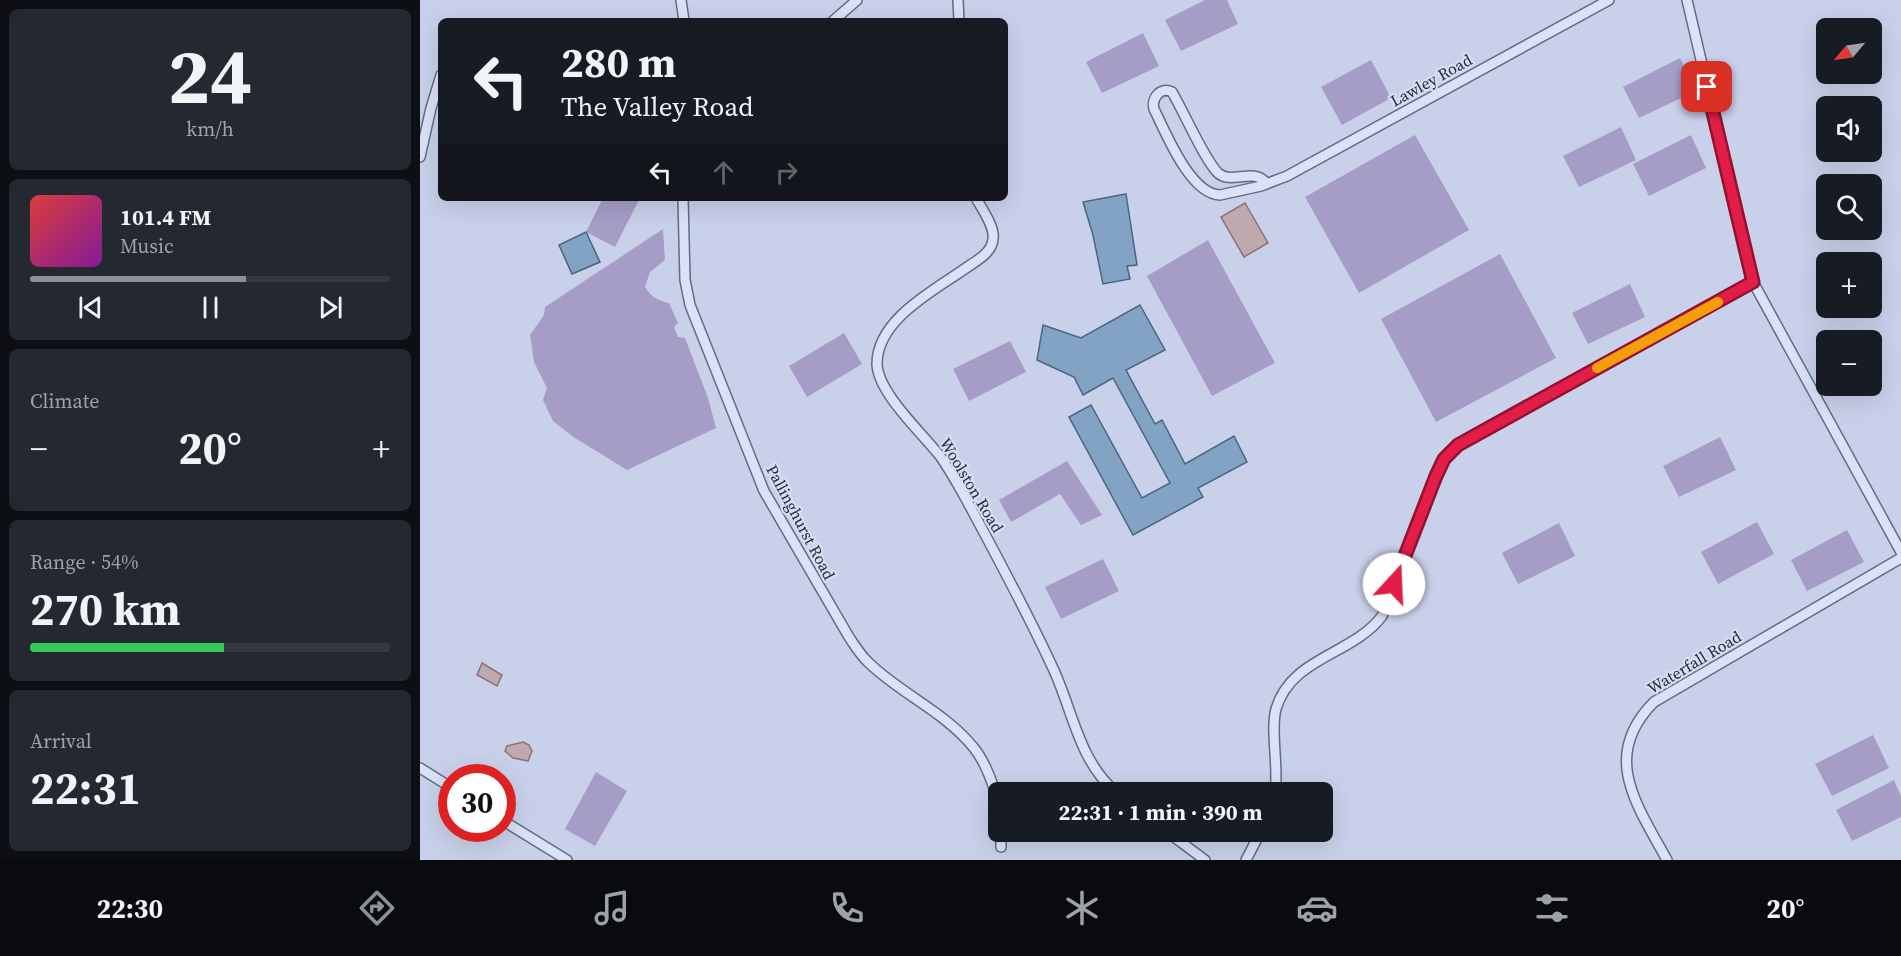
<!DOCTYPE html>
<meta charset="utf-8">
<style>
:root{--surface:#171b24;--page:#242831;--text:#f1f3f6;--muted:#9ea1a6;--line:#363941;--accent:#8c9099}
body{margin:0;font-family:"Source Serif 4",serif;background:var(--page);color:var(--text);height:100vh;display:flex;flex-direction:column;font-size:22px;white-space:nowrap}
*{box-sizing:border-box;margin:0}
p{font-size:20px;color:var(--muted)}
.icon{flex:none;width:33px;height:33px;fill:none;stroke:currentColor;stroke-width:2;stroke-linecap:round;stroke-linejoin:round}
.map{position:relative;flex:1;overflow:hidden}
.panel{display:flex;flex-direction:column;gap:9px;padding:9px;background:#0d0f14;width:420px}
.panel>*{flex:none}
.hud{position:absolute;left:18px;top:18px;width:570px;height:183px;border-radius:9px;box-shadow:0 6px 24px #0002;background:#171b24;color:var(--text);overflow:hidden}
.needle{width:39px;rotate:241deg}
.fabs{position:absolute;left:1396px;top:18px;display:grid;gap:12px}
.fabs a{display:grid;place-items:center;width:66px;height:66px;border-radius:9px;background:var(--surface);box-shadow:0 6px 24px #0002;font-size:30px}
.speed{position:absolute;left:18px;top:764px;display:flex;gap:12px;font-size:30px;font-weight:700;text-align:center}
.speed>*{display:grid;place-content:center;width:78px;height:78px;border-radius:50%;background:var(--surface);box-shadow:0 6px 24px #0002;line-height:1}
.speed .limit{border:9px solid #d22;background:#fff;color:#111}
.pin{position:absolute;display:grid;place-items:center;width:51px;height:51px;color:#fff;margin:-26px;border-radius:12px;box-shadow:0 3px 9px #0006}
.me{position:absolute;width:66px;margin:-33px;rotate:20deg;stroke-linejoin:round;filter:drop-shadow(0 0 4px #0008)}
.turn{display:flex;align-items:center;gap:21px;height:126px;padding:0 24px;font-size:27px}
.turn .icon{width:78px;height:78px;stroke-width:2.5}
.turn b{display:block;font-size:42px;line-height:51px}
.lanes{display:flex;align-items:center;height:57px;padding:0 24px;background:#0003;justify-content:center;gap:30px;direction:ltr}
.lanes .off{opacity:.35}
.big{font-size:45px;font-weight:700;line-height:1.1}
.panel .card{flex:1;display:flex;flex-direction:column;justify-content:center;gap:9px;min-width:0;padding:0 21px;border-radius:9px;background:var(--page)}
.panel .dial{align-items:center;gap:0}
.dial b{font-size:78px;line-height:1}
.song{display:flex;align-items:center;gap:18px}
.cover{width:72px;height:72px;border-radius:9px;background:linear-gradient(135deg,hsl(0 70% 55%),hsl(290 70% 35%))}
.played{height:6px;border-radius:3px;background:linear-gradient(90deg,var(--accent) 60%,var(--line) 60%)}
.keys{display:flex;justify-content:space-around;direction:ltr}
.heat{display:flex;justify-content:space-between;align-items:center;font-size:33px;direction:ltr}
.charge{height:9px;border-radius:4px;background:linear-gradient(90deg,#34c759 54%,var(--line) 0)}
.trip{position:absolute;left:568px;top:782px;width:345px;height:60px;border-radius:9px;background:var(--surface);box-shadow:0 6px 24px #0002;font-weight:700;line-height:60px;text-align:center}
.tab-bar{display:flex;height:96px;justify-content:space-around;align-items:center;background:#090b0e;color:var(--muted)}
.tab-bar .icon{width:42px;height:42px}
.tab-bar .on{color:var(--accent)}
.tab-bar b{font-size:27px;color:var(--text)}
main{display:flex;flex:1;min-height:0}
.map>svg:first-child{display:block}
</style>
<main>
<section class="panel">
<div class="card dial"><b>24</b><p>km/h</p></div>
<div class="card">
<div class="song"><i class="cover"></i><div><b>101.4 FM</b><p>Music</p></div></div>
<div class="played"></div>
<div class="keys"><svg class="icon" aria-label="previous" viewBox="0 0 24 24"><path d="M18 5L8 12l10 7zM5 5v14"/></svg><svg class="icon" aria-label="pause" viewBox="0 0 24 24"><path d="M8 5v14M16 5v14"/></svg><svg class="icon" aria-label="next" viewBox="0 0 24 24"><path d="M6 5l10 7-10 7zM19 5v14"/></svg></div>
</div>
<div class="card"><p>Climate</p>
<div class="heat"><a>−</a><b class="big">20°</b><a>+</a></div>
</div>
<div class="card"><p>Range · 54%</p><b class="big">270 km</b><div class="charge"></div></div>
<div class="card"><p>Arrival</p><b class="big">22:31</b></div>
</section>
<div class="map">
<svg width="1481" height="860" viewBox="0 0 1481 860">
<rect width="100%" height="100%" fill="#c9d0ea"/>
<g fill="#a69dc7">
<path d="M785,0H807L818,24L761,51L745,20Z"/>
<path d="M723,33L739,66L682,93L666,62Z"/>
<path d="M1260,58L1276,91L1219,118L1203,87Z"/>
<path d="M951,60L971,98L922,125L901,87Z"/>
<path d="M1201,127L1216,160L1159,187L1143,156Z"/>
<path d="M995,135L1049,230L939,293L885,197Z"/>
<path d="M1271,135L1286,168L1229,196L1213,164Z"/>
<path d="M183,198H220L195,247L166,232Z"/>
<path d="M243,229L245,260L230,272L225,287C232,298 237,300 249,303L258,323L254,327L258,337L265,338L288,398L296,428L207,470L152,436L133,421L123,400L127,388L114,362L110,335L124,315L125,307Z"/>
<path d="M788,240L855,363L792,396L727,276Z"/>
<path d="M1080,254L1136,358L1016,422L961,319Z"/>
<path d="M1210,284L1225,317L1168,344L1152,313Z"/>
<path d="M424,333L442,364L387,397L369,366Z"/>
<path d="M590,341L606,372L549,401L533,369Z"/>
<path d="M1300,437L1316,470L1259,497L1243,466Z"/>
<path d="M647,461L682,515L661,525L640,494L591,522L579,500Z"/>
<path d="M1337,522L1354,554L1298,584L1281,552Z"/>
<path d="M1139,523L1155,556L1098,584L1082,553Z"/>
<path d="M1427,530L1444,562L1387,591L1371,560Z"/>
<path d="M683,559L699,591L641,619L625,587Z"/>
<path d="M1453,735L1469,768L1412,796L1395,764Z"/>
<path d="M176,772L207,791L175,846L145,829Z"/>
<path d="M1474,780L1481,796V817L1432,841L1416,810Z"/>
</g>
<g fill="#bfa9ae" stroke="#8c7075" stroke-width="1.5">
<path d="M825,203L848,243L824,257L801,217Z"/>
<path d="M62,663L82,675L77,686L57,675Z"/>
<path d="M103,742L109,745L112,751L108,761L93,758L85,751L87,746Z"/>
</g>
<g fill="#83a3c4" stroke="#486581" stroke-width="1.5">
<path d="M706,194L717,265L707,266L710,279L683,284L673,235L663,202Z"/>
<path d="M166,232L180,262L152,274L139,245Z"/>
<path d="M720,305L745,350L706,370L735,424L742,420L765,464L814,436L827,462L778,488L783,497L713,535L649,417L671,405L722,498L750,483L693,378L663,395L654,377L617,360L623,325L661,338Z"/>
</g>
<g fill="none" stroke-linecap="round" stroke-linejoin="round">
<g stroke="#5f6d85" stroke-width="12">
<g id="minor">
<path d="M261,0L264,21"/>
<path d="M538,0L539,21"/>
<path d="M1267,0L1333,282L1481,552"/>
<path d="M413,21L437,0"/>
<path d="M0,157L11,108L21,75"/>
<path d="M846,183C834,167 811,185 798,173C784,159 764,112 752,92C741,86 731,98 734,109C746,133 770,194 800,195L841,186L867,176L1189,0"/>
<path d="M263,198L265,280L270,305L344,491L429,637C435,646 441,656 449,663C481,694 525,712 554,748C566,763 572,783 579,802"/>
<path d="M556,198C562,209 575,227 573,239C572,253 556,261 546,268C515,290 457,319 457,364C458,393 502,433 520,456C530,470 538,485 546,499C575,553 605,608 631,664C652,706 658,761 696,792"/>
<path d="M0,768L32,788"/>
<path d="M855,792C859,767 850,730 856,709C871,657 933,655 962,616L1016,475C1024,459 1032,449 1048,438L1333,282"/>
<path d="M82,820L147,860"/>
<path d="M581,831V847"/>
<path d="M746,831L785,860"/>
<path d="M826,860L841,831"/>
<path d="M1247,860C1217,805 1180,756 1234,702L1481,558"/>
</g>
</g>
<use href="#minor" stroke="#dbe1f6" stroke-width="9"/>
</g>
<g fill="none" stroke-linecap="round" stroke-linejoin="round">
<g stroke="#92132f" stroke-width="15">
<path id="route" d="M974,584L1016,476L1024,459L1038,445L1333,282L1287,87"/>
</g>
<use href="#route" stroke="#e11d48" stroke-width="10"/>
<path stroke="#f59e0b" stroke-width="10" d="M1177,368L1298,302"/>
</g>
<g text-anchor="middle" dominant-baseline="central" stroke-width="4.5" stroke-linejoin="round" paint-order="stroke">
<g font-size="16" fill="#212a37" stroke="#d7ddf2">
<text transform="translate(1011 80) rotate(-29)">Lawley Road</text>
<text transform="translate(552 485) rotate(59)">Woolston Road</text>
<text transform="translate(381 522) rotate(62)">Pallinghurst Road</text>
<text transform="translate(1274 662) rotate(-31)">Waterfall Road</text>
</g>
</g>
</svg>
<div class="fabs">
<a><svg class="needle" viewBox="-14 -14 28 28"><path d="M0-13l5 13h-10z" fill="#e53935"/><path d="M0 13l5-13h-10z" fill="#9ea1a6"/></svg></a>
<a><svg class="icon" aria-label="sound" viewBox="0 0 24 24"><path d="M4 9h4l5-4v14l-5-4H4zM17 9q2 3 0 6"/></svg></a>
<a><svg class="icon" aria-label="search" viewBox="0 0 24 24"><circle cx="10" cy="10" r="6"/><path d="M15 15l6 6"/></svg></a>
<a>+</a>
<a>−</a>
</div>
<div class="speed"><div class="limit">30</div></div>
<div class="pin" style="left:1287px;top:87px;background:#d93025"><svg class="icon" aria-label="arrive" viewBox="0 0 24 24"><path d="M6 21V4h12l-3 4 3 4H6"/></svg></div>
<svg class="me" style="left:974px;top:584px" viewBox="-20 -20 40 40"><circle r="19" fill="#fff"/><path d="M0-13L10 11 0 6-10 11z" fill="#e11d48"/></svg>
<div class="trip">22:31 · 1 min · 390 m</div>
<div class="hud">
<div class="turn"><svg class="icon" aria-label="left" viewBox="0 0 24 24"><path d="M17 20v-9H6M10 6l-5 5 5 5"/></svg><div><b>280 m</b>The Valley Road</div></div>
<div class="lanes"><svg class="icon" aria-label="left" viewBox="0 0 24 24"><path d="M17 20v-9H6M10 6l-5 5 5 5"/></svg><svg class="icon off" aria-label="ahead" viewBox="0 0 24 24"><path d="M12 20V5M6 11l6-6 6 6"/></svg><svg class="icon off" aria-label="right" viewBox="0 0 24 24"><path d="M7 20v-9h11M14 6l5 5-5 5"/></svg></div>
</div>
</div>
</main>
<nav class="tab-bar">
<b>22:30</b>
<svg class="icon on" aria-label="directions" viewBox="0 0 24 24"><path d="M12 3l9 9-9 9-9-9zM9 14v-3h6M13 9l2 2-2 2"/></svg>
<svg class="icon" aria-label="music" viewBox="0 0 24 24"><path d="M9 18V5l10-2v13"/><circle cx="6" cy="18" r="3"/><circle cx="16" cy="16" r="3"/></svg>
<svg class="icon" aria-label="phone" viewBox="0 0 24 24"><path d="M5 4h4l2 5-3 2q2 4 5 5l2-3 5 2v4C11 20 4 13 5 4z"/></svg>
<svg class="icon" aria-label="climate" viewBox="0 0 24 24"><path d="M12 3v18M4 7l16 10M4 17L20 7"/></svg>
<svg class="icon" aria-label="car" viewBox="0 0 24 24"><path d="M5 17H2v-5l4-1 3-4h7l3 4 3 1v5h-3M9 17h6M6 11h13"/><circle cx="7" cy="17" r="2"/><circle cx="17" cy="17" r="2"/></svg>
<svg class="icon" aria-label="filters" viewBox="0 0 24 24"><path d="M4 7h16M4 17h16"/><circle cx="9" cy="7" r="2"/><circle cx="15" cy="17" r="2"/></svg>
<b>20°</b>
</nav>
